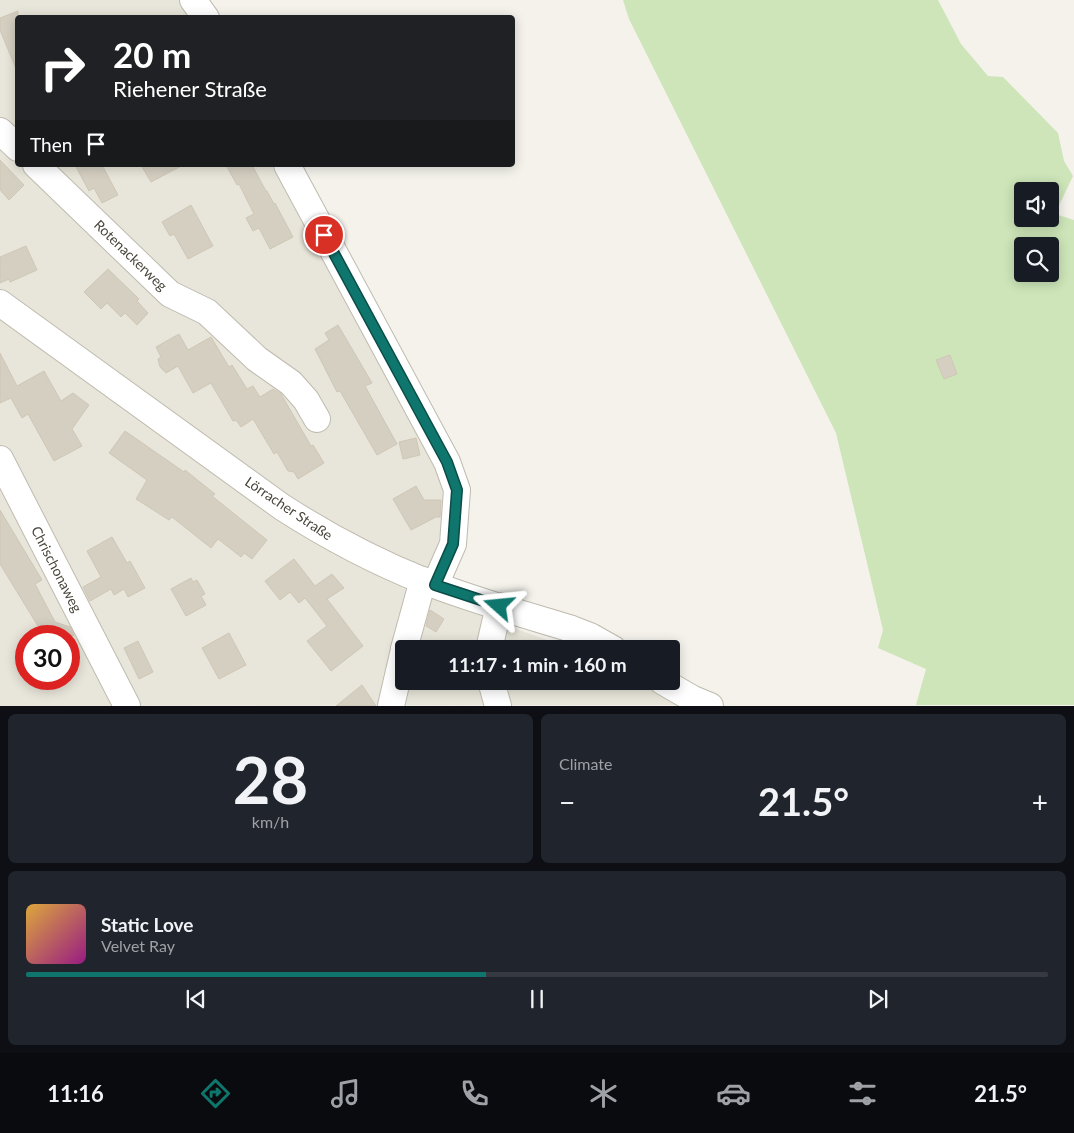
<!DOCTYPE html>
<meta charset="utf-8">
<style>
:root{--surface:#171b24;--page:#20242c;--text:#f1f3f6;--muted:#9ea1a6;--line:#363941;--accent:#0f766e}
body{margin:0;font-family:Lato,sans-serif;background:var(--page);color:var(--text);height:100vh;display:flex;flex-direction:column;font-size:19px;white-space:nowrap}
*{box-sizing:border-box;margin:0}
p{font-size:16px;color:var(--muted)}
.icon{flex:none;width:28px;height:28px;fill:none;stroke:currentColor;stroke-width:2;stroke-linecap:round;stroke-linejoin:round}
.map{position:relative;height:706px;overflow:hidden}
.drawer{display:flex;flex-direction:column;gap:8px;padding:8px;background:#0d0f14;flex:1}
.drawer>*{flex:none}
.guide{position:absolute;left:15px;top:15px;width:500px;height:152px;border-radius:5px;box-shadow:0 2px 12px #0003;background:#202124;color:#fff;overflow:hidden}
.controls{position:absolute;left:1014px;top:182px;display:grid;gap:10px}
.controls a{display:grid;place-items:center;width:45px;height:45px;border-radius:5px;background:var(--surface);box-shadow:0 2px 12px #0003;font-size:25px}
.speed{position:absolute;left:15px;top:625px;display:flex;gap:10px;font-size:25px;font-weight:700;text-align:center}
.speed>*{display:grid;place-content:center;width:65px;height:65px;border-radius:50%;background:var(--surface);box-shadow:0 2px 12px #0003;line-height:1}
.speed .limit{border:8px solid #d22;background:#fff;color:#111}
.pin{position:absolute;display:grid;place-items:center;width:42px;height:42px;color:#fff;margin:-21px;border:2px solid #fff;border-radius:50%;box-shadow:0 1px 5px #0007}
.me{position:absolute;width:55px;margin:-28px;rotate:288deg;stroke-linejoin:round;filter:drop-shadow(0 0 4px #0008)}
.turn{display:flex;align-items:center;gap:18px;height:105px;padding:0 15px;font-size:22px}
.turn .icon{width:65px;height:65px;stroke-width:2.5}
.turn b{display:block;font-size:35px;line-height:42px}
.then{display:flex;align-items:center;height:48px;padding:0 15px;background:#0003;gap:10px;font-size:19px}
.big{font-size:38px;font-weight:700;line-height:1.1}
.drawer .tile{flex:1;display:flex;flex-direction:column;justify-content:center;gap:8px;min-width:0;padding:0 18px;border-radius:8px;background:var(--page)}
.drawer .dial{align-items:center;gap:0}
.dial b{font-size:65px;line-height:1}
.song{display:flex;align-items:center;gap:15px}
.cover{width:60px;height:60px;border-radius:8px;background:linear-gradient(135deg,hsl(40 70% 55%),hsl(310 70% 35%))}
.played{height:5px;border-radius:2px;background:linear-gradient(90deg,var(--accent) 45%,var(--line) 45%)}
.keys{display:flex;justify-content:space-around;direction:ltr}
.heat{display:flex;justify-content:space-between;align-items:center;font-size:28px;direction:ltr}
.drawer .tiles{flex:1;display:grid;gap:8px;grid-template-columns:1fr 1fr}
.tile:last-child{grid-column:span 2}
.trip{position:absolute;left:395px;top:640px;width:285px;height:50px;border-radius:5px;background:var(--surface);box-shadow:0 2px 12px #0003;font-weight:700;line-height:50px;text-align:center}
.tabs{display:flex;height:80px;justify-content:space-around;align-items:center;background:#090b0e;color:var(--muted)}
.tabs .icon{width:35px;height:35px}
.tabs .selected{color:var(--accent)}
.tabs b{font-size:22px;color:var(--text)}
.map>svg:first-child{display:block}
</style>
<div class="map">
<svg width="1074" height="706" viewBox="0 0 1074 706">
<rect width="100%" height="100%" fill="#f4f2eb"/>
<path fill="#e8e5da" fill-rule="evenodd" d="M0,0H179L191,17L18,18V165H271L436,467L445,500L443,524L425,596L572,649H404V681H637L681,705L0,706ZM26,636H69V679H26Z"/>
<path fill="#cde5b8" fill-rule="evenodd" d="M623,0H938L961,44L988,76L1003,77L1058,133L1064,161L1073,176L1055,214L1074,220V705H916L926,669L878,648L883,630L836,433L629,19ZM1022,191H1050V219H1022ZM1022,246H1050V274H1022Z"/>
<g fill="#d5cfc2" stroke="#cfc7b5">
<path d="M18,11V71H17L0,30V18Z"/>
<path d="M0,160L24,185L9,200L0,190Z"/>
<path d="M75,165H102L118,195L102,203L94,188L89,191Z"/>
<path d="M141,165H183L151,182Z"/>
<path d="M226,165H252L266,191H267L274,204L275,203L293,237L270,249L259,228L253,231L246,218L254,214L239,184L237,185Z"/>
<path d="M191,205L213,246L188,259L174,234L170,236L162,222Z"/>
<path d="M26,246L37,270L10,282L9,279L0,283V257Z"/>
<path d="M108,269L139,299L137,301L148,313L137,325L125,313L121,317L107,303L101,309L84,292Z"/>
<path d="M338,325L372,383L365,386L397,444L377,455L340,391L337,392L315,349L329,340L325,333Z"/>
<path d="M179,334L188,350L211,337L229,367L232,365L247,389L253,386L260,397L273,389L281,394L311,446L313,445L324,463L298,479L294,472L288,471L277,452L274,454L253,419L241,427L236,420L233,421L211,383L193,393L178,366L166,373L160,367L158,359L161,357L156,347Z"/>
<path d="M0,353L17,386L44,371L61,401L73,393L89,405L72,429L82,446L54,461L28,414L22,418L11,398L0,403Z"/>
<path d="M950,355L957,374L944,379L936,360Z"/>
<path d="M125,431L184,472L185,470L215,494L212,496L267,540L252,559L244,553L241,557L218,539L211,548L172,517L169,520L136,499L147,480L109,453Z"/>
<path d="M416,438L420,455L403,459L399,442Z"/>
<path d="M416,486L424,500H441L440,517H436L411,530L393,499Z"/>
<path d="M0,510L42,580L35,584L55,622L70,627L74,636H44L0,564Z"/>
<path d="M112,537L127,563L130,561L145,588L128,597L124,589L114,595L111,589L90,601L83,587L101,577L87,551Z"/>
<path d="M294,559L315,586L332,574L344,588L327,599L363,646L331,671L307,641L327,626L305,598L299,603L290,592L280,600L265,581Z"/>
<path d="M191,578L193,582L197,580L205,594L201,596L206,605L186,616L171,589Z"/>
<path d="M430,610L444,619L436,632L426,626Z"/>
<path d="M229,633L246,665L219,679L202,648Z"/>
<path d="M138,641L153,672L139,679L124,648Z"/>
<path d="M362,685L376,706H336Z"/>
</g>
<g fill="none" stroke-linecap="round" stroke-linejoin="round">
<g stroke="#bfbbae" stroke-width="28">
<g id="minor">
<path d="M193,0L206,18"/>
<path d="M0,131L18,148"/>
<path d="M36,165L170,294L207,312L257,359L291,383L306,400L317,419"/>
<path d="M287,165L447,462L457,490L453,544L435,585"/>
<path d="M0,303L282,507C327,536 374,561 424,581C472,600 523,614 572,629L590,636L613,649"/>
<path d="M0,459L127,706"/>
<path d="M404,649L423,580"/>
<path d="M489,649L499,606"/>
<path d="M491,681L498,706"/>
<path d="M662,681L693,699L710,706"/>
<path d="M391,706L404,650"/>
</g>
</g>
<use href="#minor" stroke="#fff" stroke-width="26"/>
</g>
<g fill="none" stroke-linecap="round" stroke-linejoin="round">
<g stroke="#0a4d48" stroke-width="12">
<path id="route" d="M324,235L447,462L457,490L453,544L435,585L499,606"/>
</g>
<use href="#route" stroke="#0f766e" stroke-width="9"/>
</g>
<g text-anchor="middle" dominant-baseline="central" stroke-width="5" stroke-linejoin="round" paint-order="stroke">
<g font-size="14" fill="#48443a" stroke="#fff">
<text transform="translate(131 255) rotate(44)">Rotenackerweg</text>
<text transform="translate(289 508) rotate(34)">Lörracher Straße</text>
<text transform="translate(57 569) rotate(63)">Chrischonaweg</text>
</g>
</g>
</svg>
<div class="controls">
<a><svg class="icon" aria-label="sound" viewBox="0 0 24 24"><path d="M4 9h4l5-4v14l-5-4H4zM17 9q2 3 0 6"/></svg></a>
<a><svg class="icon" aria-label="search" viewBox="0 0 24 24"><circle cx="10" cy="10" r="6"/><path d="M15 15l6 6"/></svg></a>
</div>
<div class="speed"><div class="limit">30</div></div>
<div class="pin" style="left:324px;top:235px;background:#d93025"><svg class="icon" aria-label="arrive" viewBox="0 0 24 24"><path d="M6 21V4h12l-3 4 3 4H6"/></svg></div>
<svg class="me" style="left:499px;top:606px" viewBox="-20 -20 40 40"><path d="M0-17L14 15 0 8-14 15z" fill="#0f766e" stroke="#fff" stroke-width="4"/></svg>
<div class="trip">11:17 · 1 min · 160 m</div>
<div class="guide">
<div class="turn"><svg class="icon" aria-label="right" viewBox="0 0 24 24"><path d="M7 20v-9h11M14 6l5 5-5 5"/></svg><div><b>20 m</b>Riehener Straße</div></div>
<div class="then">Then<svg class="icon" aria-label="arrive" viewBox="0 0 24 24"><path d="M6 21V4h12l-3 4 3 4H6"/></svg></div>
</div>
</div>
<section class="drawer">
<div class="tiles">
<div class="tile dial"><b>28</b><p>km/h</p></div>
<div class="tile"><p>Climate</p>
<div class="heat"><a>−</a><b class="big">21.5°</b><a>+</a></div>
</div>
<div class="tile">
<div class="song"><i class="cover"></i><div><b>Static Love</b><p>Velvet Ray</p></div></div>
<div class="played"></div>
<div class="keys"><svg class="icon" aria-label="previous" viewBox="0 0 24 24"><path d="M18 5L8 12l10 7zM5 5v14"/></svg><svg class="icon" aria-label="pause" viewBox="0 0 24 24"><path d="M8 5v14M16 5v14"/></svg><svg class="icon" aria-label="next" viewBox="0 0 24 24"><path d="M6 5l10 7-10 7zM19 5v14"/></svg></div>
</div>
</div>
</section>
<nav class="tabs">
<b>11:16</b>
<svg class="icon selected" aria-label="directions" viewBox="0 0 24 24"><path d="M12 3l9 9-9 9-9-9zM9 14v-3h6M13 9l2 2-2 2"/></svg>
<svg class="icon" aria-label="music" viewBox="0 0 24 24"><path d="M9 18V5l10-2v13"/><circle cx="6" cy="18" r="3"/><circle cx="16" cy="16" r="3"/></svg>
<svg class="icon" aria-label="phone" viewBox="0 0 24 24"><path d="M5 4h4l2 5-3 2q2 4 5 5l2-3 5 2v4C11 20 4 13 5 4z"/></svg>
<svg class="icon" aria-label="climate" viewBox="0 0 24 24"><path d="M12 3v18M4 7l16 10M4 17L20 7"/></svg>
<svg class="icon" aria-label="car" viewBox="0 0 24 24"><path d="M5 17H2v-5l4-1 3-4h7l3 4 3 1v5h-3M9 17h6M6 11h13"/><circle cx="7" cy="17" r="2"/><circle cx="17" cy="17" r="2"/></svg>
<svg class="icon" aria-label="filters" viewBox="0 0 24 24"><path d="M4 7h16M4 17h16"/><circle cx="9" cy="7" r="2"/><circle cx="15" cy="17" r="2"/></svg>
<b>21.5°</b>
</nav>
